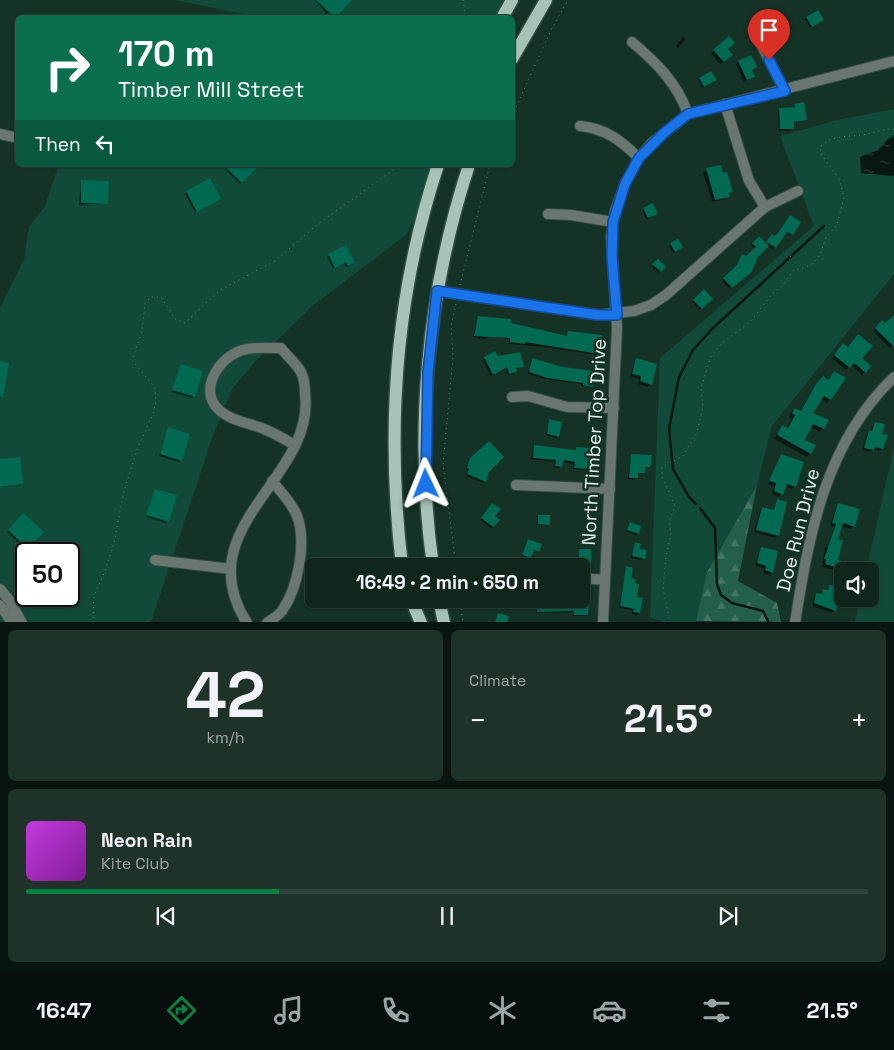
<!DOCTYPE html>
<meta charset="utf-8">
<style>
:root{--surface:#10261d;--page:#1e322a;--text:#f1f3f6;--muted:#9ca5a4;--line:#30433b;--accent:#0b8043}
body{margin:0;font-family:"Space Grotesk",sans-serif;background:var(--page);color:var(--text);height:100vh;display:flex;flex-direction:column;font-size:19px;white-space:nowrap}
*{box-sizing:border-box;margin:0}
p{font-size:16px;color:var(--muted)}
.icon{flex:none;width:28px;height:28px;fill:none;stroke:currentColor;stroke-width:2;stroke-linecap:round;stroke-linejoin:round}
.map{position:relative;height:622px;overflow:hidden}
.side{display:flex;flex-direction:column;gap:8px;padding:8px;background:#091510;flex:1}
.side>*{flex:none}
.top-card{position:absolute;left:15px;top:15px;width:500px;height:152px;border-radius:8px;box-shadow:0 1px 4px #0004,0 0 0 1px var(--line);background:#0b6e4f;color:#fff;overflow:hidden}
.fabs{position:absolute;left:834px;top:562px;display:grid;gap:10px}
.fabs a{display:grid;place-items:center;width:45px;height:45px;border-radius:8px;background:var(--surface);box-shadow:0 1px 4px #0004,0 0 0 1px var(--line);font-size:25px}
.speed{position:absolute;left:15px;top:542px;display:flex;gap:10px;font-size:25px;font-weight:700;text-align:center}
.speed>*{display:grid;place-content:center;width:65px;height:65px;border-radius:50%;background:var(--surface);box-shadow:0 1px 4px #0004,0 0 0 1px var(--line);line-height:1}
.speed .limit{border:2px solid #111;border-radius:8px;background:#fff;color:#111}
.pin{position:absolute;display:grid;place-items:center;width:42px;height:42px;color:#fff;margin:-51px -21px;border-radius:50% 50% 50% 0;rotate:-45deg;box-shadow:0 0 5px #0007}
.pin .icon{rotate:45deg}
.me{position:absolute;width:55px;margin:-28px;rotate:358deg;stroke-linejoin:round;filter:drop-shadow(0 0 4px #0008)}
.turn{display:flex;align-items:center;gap:18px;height:105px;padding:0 20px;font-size:22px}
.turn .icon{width:65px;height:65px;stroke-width:2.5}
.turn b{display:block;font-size:35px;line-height:42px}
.then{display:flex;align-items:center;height:48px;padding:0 20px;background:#0003;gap:10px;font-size:19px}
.big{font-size:38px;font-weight:800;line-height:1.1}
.side .tile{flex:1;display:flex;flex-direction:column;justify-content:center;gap:8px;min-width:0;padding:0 18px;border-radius:8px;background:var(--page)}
.side .dial{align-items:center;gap:0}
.dial b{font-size:65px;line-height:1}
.song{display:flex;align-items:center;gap:15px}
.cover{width:60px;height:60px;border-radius:8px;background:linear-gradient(135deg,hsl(290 70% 55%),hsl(290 70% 35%))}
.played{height:5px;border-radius:2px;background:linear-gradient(90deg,var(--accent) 30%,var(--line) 30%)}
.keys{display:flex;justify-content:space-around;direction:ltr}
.heat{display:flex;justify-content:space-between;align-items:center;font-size:28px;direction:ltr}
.side .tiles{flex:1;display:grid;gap:8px;grid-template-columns:1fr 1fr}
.tile:last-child{grid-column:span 2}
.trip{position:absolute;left:305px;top:558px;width:285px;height:50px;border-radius:8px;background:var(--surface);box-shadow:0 1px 4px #0004,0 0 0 1px var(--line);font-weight:800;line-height:50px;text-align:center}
.tabs{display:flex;height:80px;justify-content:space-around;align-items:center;background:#060f0c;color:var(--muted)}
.tabs .icon{width:35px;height:35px}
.tabs .on{color:var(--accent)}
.tabs b{font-size:22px;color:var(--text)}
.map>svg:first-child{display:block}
</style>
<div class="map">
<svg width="894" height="623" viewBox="0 0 894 623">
<defs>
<pattern id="forest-firs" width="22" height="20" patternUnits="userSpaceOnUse" patternTransform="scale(1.25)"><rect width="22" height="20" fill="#235f4b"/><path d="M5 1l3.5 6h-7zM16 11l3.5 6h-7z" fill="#437665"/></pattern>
<pattern id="water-ripples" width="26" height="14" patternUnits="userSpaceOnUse" patternTransform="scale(1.25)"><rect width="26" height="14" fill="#081712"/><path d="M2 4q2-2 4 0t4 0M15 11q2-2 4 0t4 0" fill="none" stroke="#2c3935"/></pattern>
</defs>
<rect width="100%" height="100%" fill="#153227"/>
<g fill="#114a39" fill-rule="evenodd">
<path d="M174,0H506L496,18L258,17Z"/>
<path d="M894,109V274L772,426L757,485L707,572L696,622H663L650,617L660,358L814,226L780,136L837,120Z"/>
<path d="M59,165H434L422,204L407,234L311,307L253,364L232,389L211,441L151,622H0V308L24,259L29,227L45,206ZM26,554H69V596H26Z"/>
<path d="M894,447V622H855L860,599H870V571H866Z"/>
</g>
<path fill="url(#forest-firs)" d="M757,485L738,581L777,603L781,622L696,621L707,572Z"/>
<path fill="url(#water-ripples)" d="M894,136V176L861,173L860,157L878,150L888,139Z"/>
<g fill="#0007">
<path d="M315,0H347L349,2L330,18Z"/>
<path d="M807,18L821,21L810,27L805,19Z"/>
<path d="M683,37L686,39L678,48L676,46Z"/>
<path d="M727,49L729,57L720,64L711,53L714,51Z"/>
<path d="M738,62L755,67L751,71L753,76L750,79L744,82L736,64Z"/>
<path d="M711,72L714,82L702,88L698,80Z"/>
<path d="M794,105L806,119L793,123L790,131H779L778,111L780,109H792Z"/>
<path d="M229,165H258L240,184L225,169Z"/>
<path d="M720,166L732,192L726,199L712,202L703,172Z"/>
<path d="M210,180L218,200L195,212L185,194Z"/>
<path d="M81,182L107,203L79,205Z"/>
<path d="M644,209L655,215L647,219L642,210Z"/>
<path d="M789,218L792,234L790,236L785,233L773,249L768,246L757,257L748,274L730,289L722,281L755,249L751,245L759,238L766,245L771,237H775Z"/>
<path d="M678,240L680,249L673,253L669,246Z"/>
<path d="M345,247L352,263L346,267L344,263L333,268L327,257Z"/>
<path d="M658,260L664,267L659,273L652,267Z"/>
<path d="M704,291L711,299L700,310L692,302Z"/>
<path d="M894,316V344L890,348L873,331L882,322L885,325Z"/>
<path d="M478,317L567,337L569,332L598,354L597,355L545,347L509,344V339L488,336L486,339L473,337Z"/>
<path d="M841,347L870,366L862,375L851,365L846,370L832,358Z"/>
<path d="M494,353L497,358L522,367L515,369L514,374H507L506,367L491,376L483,360Z"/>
<path d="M532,359L591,386H582V384L545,379L528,374Z"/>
<path d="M636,360L650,384L648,387L638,384L639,379L630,376Z"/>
<path d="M181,365L201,371L192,398L172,392Z"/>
<path d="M834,373L830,400L827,403L821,399L812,414L823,428L820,432L810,427L804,441L810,453L807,457L774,439L782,427L787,429L792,419L789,417L791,413L795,409L800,412L813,389L823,378L828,381Z"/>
<path d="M550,421L558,436L556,438L546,435Z"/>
<path d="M875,423L881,435L882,448L879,451L873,449L870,452L862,450L867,435Z"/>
<path d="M168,429L181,460L179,462L159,456Z"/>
<path d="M534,446L574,450L576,448L591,468L589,470L573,469V464L563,462L559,468L554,467L555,462L531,459Z"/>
<path d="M631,455L649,466L644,468L642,474H637L635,480L628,479Z"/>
<path d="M782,455L795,486L792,489L785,486L779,497L772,494L774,486L768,484Z"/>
<path d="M0,460L21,484L20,485L0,487Z"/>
<path d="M470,462L484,481L483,483L466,476L469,470L466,469Z"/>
<path d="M155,490L168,521L166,523L146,517Z"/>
<path d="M778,501V535L775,538L754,532L760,511L762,508L773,511Z"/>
<path d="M838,504L854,526L851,529L841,526L837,540V561L844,569L841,572L822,567L825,548L829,546L834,527L830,525Z"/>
<path d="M493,505L494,516L498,520L491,528L481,520Z"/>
<path d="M23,515L42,532L26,550L7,532Z"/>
<path d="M539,516L549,524L536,525Z"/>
<path d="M629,525L638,533L636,535L627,532Z"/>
<path d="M527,542L538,551H532L528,559L522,556Z"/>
<path d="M635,544L639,550L646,551L642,560L631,558Z"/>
<path d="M762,548L772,572L769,575L763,573L764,568L755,566Z"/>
<path d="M579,550L590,564L588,565H577Z"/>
<path d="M626,568L636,598L639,613L637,615L632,614V610L619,608Z"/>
<path d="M829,586L834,610L832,613L812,606L814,597L817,594L820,595Z"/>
<path d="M581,597L587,615L585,616H573V612L536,613L539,599Z"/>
</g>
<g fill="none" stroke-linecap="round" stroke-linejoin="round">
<g stroke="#081712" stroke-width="2.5">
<path d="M696,504L689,497L673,469L669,429L679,377L693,350L712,329L824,226"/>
<path d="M700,508L715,528L717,584L721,595L732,603L763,611L769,623"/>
</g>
</g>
<g fill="#016a50">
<path d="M316,0H352L335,18Z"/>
<path d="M818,10L824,20L812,27L806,17Z"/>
<path d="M729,36L735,43L728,49L733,55L724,62L713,50Z"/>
<path d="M751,55L757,67L752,70L755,77L747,80L738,61Z"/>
<path d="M711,71L717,80L704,87L699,78Z"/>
<path d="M804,102L807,120L794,122V129H780L779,108L795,107L794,104Z"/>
<path d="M223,165H260L242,183Z"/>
<path d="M721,165L723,173L727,172L733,192L729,193L730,197L715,200L706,168Z"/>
<path d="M210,178L221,199L197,212L186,191Z"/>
<path d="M81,180L109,181L108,204L81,203Z"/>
<path d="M653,203L658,214L648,218L643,208Z"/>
<path d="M790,215L801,222L793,235L787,232L776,248L766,242L772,234L775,236L778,233Z"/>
<path d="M759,236L769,246L758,257L751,273L732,288L723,278L737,265L742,254L746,256L756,247L752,243Z"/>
<path d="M678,239L683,247L675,252L670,243Z"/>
<path d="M346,245L355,262L348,266L346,262L335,268L328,254Z"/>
<path d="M658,259L666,267L661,272L652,264Z"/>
<path d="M704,289L713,299L702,309L693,300Z"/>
<path d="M894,315V347L875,328L882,320L885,323Z"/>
<path d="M478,316L511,319V323L567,336L568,331L602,335L599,354L525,342V344L510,342V338L474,336Z"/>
<path d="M858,334L873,346L862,358L871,366L866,373L854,363L850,368L834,355L843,343L848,347Z"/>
<path d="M495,351L498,356L520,352L524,367L516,368L517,372L509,374L507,367L493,375L484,357Z"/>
<path d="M532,358L563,367L595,371L593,387L583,385V383L547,378L529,372Z"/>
<path d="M636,358L657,364L652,385L640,381L641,376L632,374Z"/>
<path d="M0,361L9,363L3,397L0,396Z"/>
<path d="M181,364L203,371L195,397L172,390Z"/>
<path d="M834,371L846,378L831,400L824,396L813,413L829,420L824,429L813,424L805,440L816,445L811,454L777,435L782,425L788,428L795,415L792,414L794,408L801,411L816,384L823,376L829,380Z"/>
<path d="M549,419L562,422L559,437L547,434Z"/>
<path d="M875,422L885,424L882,434L888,435L883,449L875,447L874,450L864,448L869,430L872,431Z"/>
<path d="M168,427L190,434L182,461L160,454Z"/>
<path d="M489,441L504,457L489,472L486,482L467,474L469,469L467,468L470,458Z"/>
<path d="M534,445L576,450V447L594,448L592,469L574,468L575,462L564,460L562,467L555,466L556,460L533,458Z"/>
<path d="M631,454L652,455L651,464L650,467H645V473H638V478H629Z"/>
<path d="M781,454L804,462L796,487L787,484L783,495L774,491L776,483L769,481Z"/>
<path d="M20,457L23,484L0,487V459Z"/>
<path d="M155,489L177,495L169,522L146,515Z"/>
<path d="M777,499L787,502L779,536L756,530L762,507L774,510Z"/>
<path d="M492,503L501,509L495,516L500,520L493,527L481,518Z"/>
<path d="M838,503L860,509L855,527L843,523L838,539L843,540L838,560L847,562L845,570L825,564L826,559H824L836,524L832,523Z"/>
<path d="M23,513L44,532L28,549L8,530Z"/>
<path d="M538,515H550V525L538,524Z"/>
<path d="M630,522L641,526L639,534L627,530Z"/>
<path d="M528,539L542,544L539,552L534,550L531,558L522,555Z"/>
<path d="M635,542L641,544L640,549L647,550L645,559L632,556Z"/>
<path d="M761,547L778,551L773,573L765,570L766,566L757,563Z"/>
<path d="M579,549H591V564H578Z"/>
<path d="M626,566L633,568L631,578L635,579V583L639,584L637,597L643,598L640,613L633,612L634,609L620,606Z"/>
<path d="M829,585L841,587L836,611L814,603L816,593L822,594L823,589L828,590Z"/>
<path d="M538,599H584L589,600L588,615H574V611L537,612Z"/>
<path d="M498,613L509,616L507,623H495Z"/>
</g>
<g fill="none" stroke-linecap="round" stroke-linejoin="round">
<g stroke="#324d43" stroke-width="12">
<g id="minor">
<path d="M753,29L785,91"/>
<path d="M632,42C657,63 677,83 688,114"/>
<path d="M725,104L749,181L765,207"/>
<path d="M580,126C607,129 620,140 639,158"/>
<path d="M0,134L18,138"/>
<path d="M548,214L571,215L613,222"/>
<path d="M437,291L598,315L634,311L651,305L666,295L765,207L798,191"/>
<path d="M512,397L528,396L567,407L614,408"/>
<path d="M516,485L610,489"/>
<path d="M155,560L231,569"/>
<path d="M581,578L605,580"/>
<path d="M0,589L10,601L22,623"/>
<path d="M0,605L12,623"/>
<path d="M247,623C186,527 316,478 305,394C305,387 304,378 301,372C296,363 287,356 281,348C270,348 257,347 247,349C222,353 197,388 218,409C230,421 250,423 264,429C275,433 285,440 295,445"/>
<path d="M267,623C272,619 278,616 282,611C298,588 307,542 297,516C292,503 281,492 272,481"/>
<path d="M603,623L617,328L611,238L615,211L625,184L639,158L652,143L688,114L894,61"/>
<path d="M795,623C809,533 826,442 894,377"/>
</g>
</g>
<g stroke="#324d43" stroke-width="15">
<g id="major">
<path d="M502,18L512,0"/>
<path d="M512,59L546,0"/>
<path d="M402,566C386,431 395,295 438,165"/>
<path d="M433,566C414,433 427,293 469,165"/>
<path d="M411,599L421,623"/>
<path d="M439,599L444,623"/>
</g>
</g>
<g stroke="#637b71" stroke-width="1" stroke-dasharray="1 4" stroke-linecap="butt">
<path d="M463,0L466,18"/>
<path d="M512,116L552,28L568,0"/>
<path d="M790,256L793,258"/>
<path d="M460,285L490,165"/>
<path d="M456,304L451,326L453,357L443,464L456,566"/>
<path d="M460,599L463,623"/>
<path d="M93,623L94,596L105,571L114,543L124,491L138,447L153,414L156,401L155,388L132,360L142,332L145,303L151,297H161L175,319L185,323L220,290L275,261L318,224L400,165"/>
<path d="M670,623L663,587L666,557L671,533L669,522L675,506L662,476V467L683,456L697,432L703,407L701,388L711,356L722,343L750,322L772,294L783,285L793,271L811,265L820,255L826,237L837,225L844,197L839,179L821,154L820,147C830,135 848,137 862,135C874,133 882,129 894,129"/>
</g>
<use href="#minor" stroke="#6a7771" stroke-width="10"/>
<use href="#major" stroke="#a7c3b7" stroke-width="12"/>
</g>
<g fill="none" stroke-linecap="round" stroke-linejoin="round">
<g stroke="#114b97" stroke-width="12">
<path id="route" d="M426,484L428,372L437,291L598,315H617L612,257L613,222L625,184L639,158L665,132L688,114L785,91L769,60"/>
</g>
<use href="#route" stroke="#1a73e8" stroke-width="9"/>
</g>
<g text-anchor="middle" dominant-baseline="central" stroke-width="5" stroke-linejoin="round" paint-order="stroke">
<g font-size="19" fill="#e3f3ec" stroke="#153227">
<text transform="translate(594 442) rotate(-87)">North Timber Top Drive</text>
<text transform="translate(798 530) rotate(-76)">Doe Run Drive</text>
</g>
</g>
</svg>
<div class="fabs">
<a><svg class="icon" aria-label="sound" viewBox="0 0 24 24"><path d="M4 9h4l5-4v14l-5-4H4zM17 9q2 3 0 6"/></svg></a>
</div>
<div class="speed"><div class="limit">50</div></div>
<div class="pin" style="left:769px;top:60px;background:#d93025"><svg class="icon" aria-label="arrive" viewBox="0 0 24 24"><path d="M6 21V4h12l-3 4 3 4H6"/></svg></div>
<svg class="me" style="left:426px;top:484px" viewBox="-20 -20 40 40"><path d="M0-17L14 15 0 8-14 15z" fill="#1a73e8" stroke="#fff" stroke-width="4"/></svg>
<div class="trip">16:49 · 2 min · 650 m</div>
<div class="top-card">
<div class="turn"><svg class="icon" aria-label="right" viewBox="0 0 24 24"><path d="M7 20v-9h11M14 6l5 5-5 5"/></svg><div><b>170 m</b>Timber Mill Street</div></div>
<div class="then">Then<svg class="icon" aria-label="left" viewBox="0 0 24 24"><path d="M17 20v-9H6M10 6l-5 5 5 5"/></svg></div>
</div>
</div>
<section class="side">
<div class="tiles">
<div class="tile dial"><b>42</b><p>km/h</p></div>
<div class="tile"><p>Climate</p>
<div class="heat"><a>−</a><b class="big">21.5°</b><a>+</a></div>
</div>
<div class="tile">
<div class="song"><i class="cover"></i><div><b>Neon Rain</b><p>Kite Club</p></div></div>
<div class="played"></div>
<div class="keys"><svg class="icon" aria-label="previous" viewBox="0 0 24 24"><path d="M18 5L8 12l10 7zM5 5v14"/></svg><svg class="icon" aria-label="pause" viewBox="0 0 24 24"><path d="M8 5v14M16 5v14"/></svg><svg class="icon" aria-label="next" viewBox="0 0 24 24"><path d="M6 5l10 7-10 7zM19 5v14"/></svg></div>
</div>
</div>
</section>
<nav class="tabs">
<b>16:47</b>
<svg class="icon on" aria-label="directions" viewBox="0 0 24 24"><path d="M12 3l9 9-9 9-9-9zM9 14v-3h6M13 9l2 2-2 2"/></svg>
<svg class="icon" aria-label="music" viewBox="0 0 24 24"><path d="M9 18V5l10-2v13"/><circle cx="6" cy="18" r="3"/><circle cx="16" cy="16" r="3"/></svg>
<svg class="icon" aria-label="phone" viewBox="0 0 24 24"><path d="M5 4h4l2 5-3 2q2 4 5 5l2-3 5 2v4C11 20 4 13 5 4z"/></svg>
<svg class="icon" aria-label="climate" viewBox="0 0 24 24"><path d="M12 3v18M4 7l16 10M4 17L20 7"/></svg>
<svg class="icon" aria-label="car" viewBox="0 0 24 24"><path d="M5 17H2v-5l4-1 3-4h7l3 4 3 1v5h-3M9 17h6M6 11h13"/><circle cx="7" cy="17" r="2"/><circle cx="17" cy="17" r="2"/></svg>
<svg class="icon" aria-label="filters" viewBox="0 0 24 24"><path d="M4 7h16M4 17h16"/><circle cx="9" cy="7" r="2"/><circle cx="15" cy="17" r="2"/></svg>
<b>21.5°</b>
</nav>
